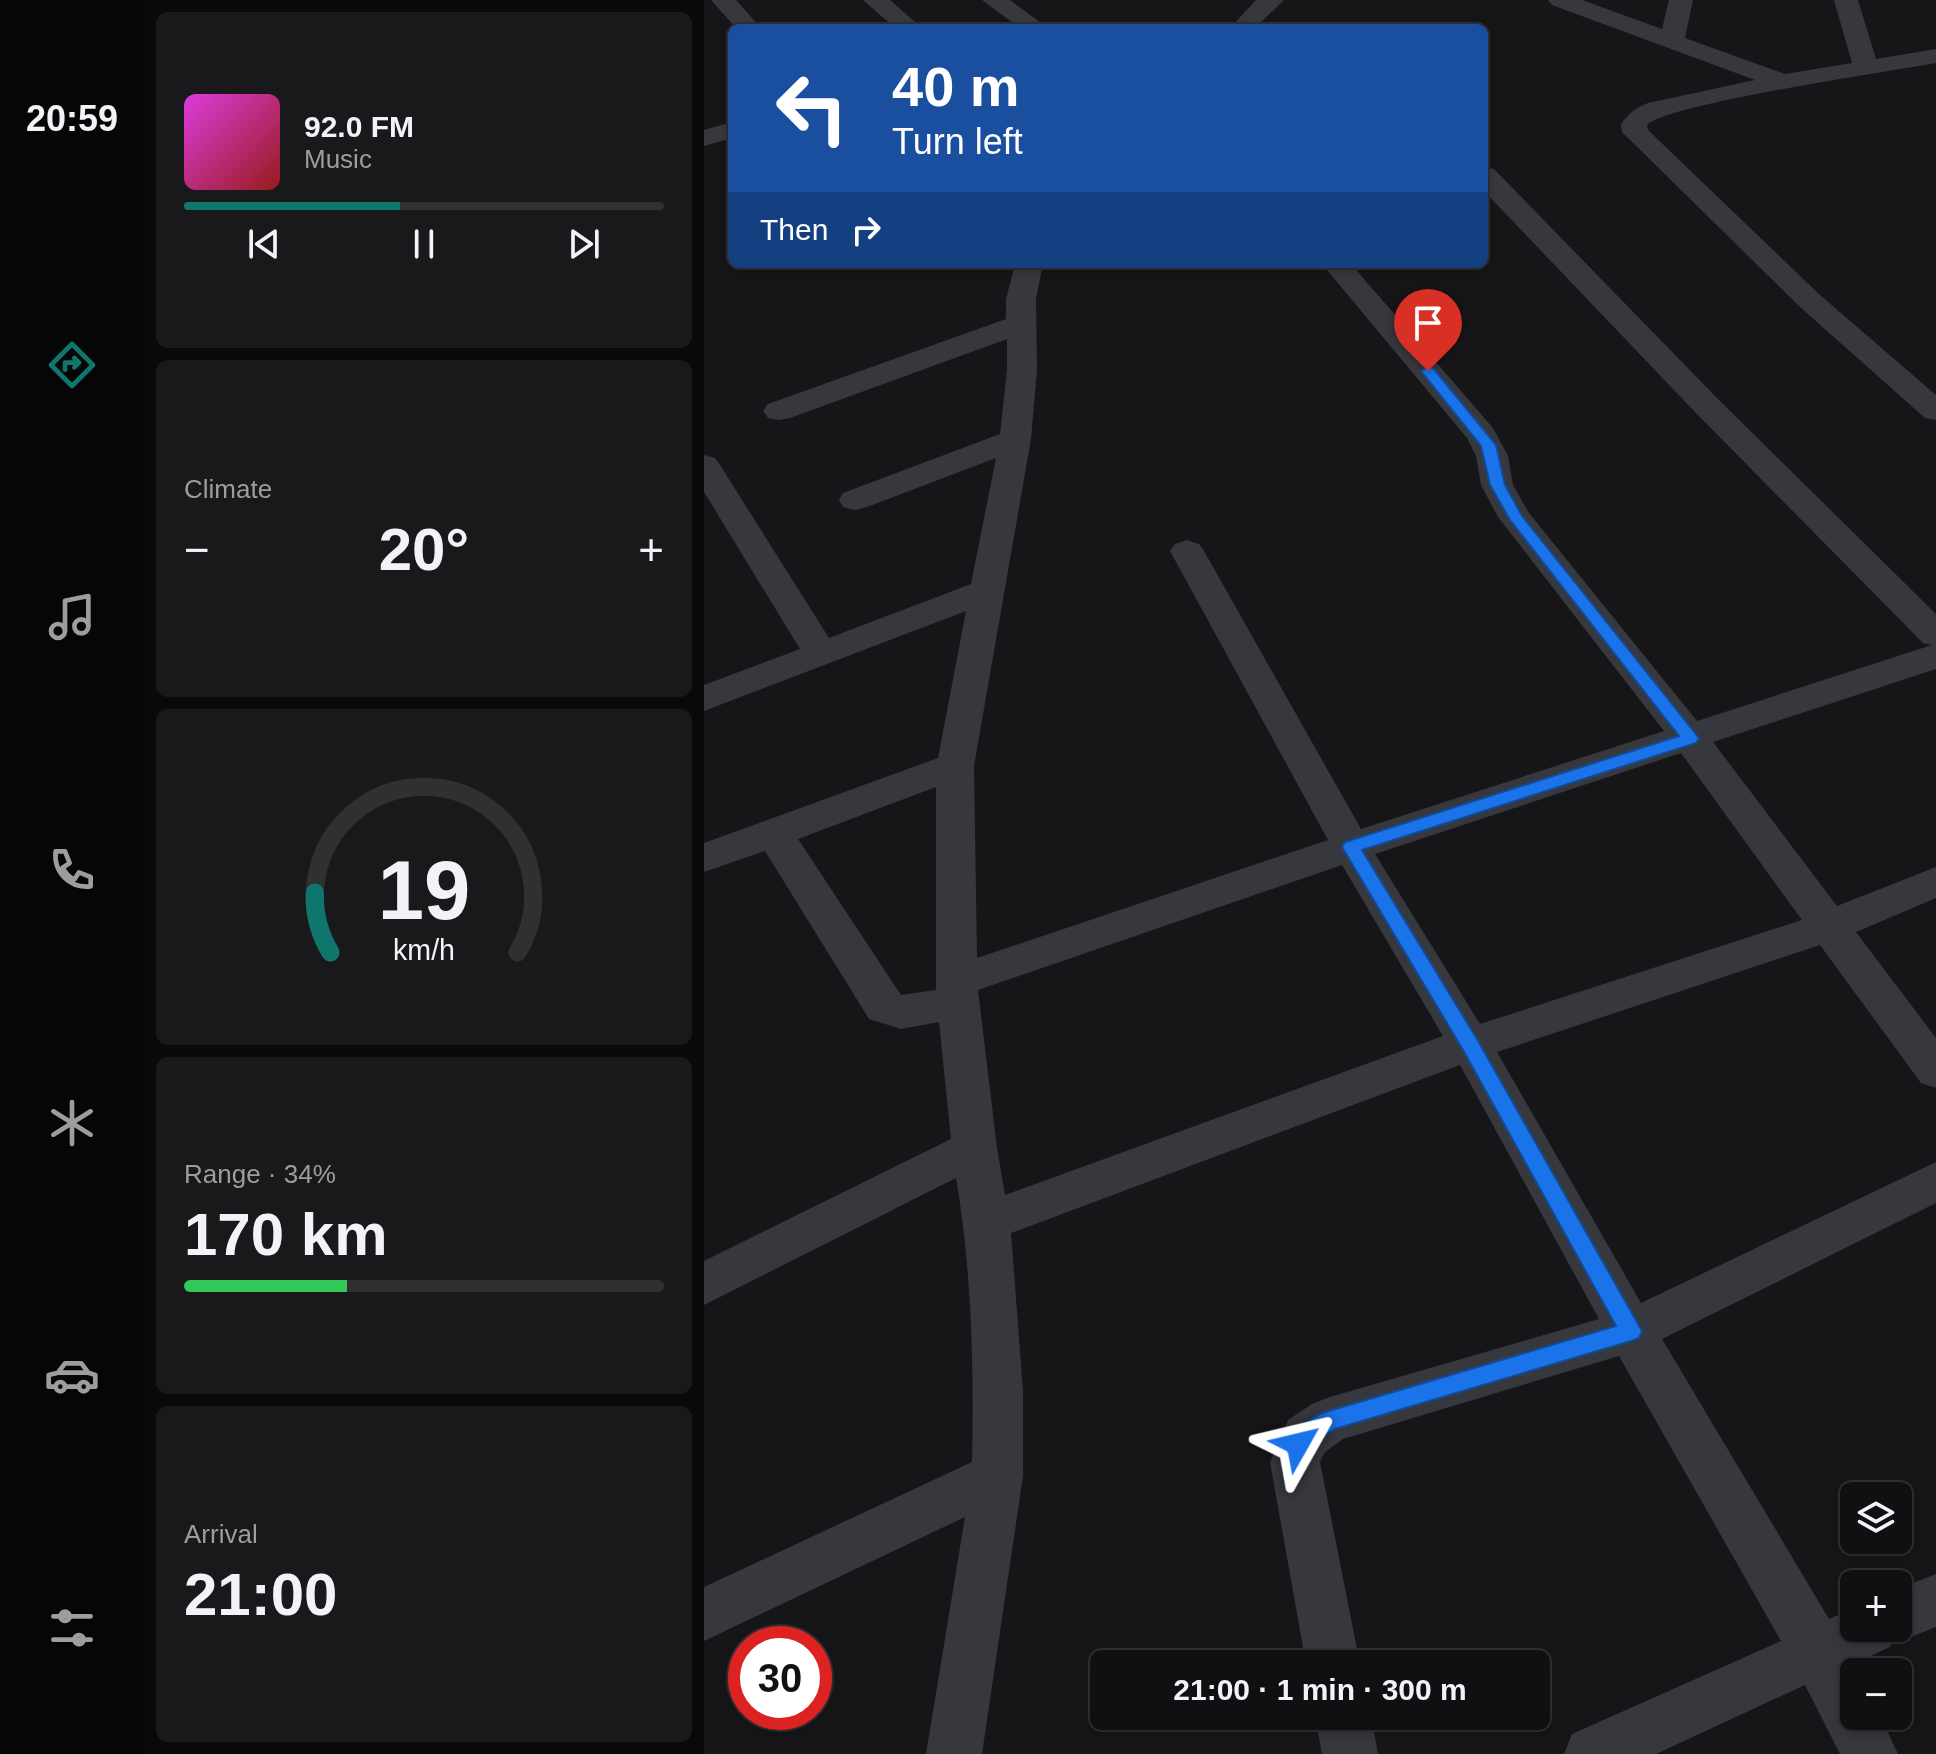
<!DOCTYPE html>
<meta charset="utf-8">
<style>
:root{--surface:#101012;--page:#19191b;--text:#f1f3f6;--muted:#9c9d9f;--line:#303032;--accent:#0f766e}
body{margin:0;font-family:Helvetica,sans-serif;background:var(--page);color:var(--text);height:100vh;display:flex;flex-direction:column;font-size:30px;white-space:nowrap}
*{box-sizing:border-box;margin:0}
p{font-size:26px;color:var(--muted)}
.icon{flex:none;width:44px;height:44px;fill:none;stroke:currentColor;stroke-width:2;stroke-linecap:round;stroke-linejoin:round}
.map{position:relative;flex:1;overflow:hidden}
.details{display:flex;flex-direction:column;gap:12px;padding:12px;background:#09090a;width:560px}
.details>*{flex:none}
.hud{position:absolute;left:24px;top:24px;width:760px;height:244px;border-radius:12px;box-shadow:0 4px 12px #0003,0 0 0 2px var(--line);background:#1a4fa0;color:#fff;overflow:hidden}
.buttons{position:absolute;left:1136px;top:1482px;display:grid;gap:16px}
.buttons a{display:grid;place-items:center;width:72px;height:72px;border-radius:12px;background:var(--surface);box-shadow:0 4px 12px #0003,0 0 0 2px var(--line);font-size:40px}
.speed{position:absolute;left:24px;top:1626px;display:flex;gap:16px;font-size:40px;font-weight:700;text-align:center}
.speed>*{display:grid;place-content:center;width:104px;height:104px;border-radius:50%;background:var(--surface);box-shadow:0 4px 12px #0003,0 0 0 2px var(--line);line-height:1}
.speed .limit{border:12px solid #d22;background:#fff;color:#111}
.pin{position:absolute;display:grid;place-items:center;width:68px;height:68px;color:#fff;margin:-82px -34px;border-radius:50% 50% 50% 0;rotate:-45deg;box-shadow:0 0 8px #0007}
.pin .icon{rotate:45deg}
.me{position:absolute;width:88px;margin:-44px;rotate:53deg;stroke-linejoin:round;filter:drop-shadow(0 0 6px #0008)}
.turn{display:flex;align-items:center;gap:28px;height:168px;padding:0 32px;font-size:36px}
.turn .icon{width:104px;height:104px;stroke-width:2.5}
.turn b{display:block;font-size:56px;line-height:68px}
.then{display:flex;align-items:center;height:76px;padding:0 32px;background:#0003;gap:16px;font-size:30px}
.big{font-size:60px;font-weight:600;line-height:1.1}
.details .tile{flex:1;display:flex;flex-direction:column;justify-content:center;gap:12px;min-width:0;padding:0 28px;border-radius:12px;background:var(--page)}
.details .dial{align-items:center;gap:0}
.dial svg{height:208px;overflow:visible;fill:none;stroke:var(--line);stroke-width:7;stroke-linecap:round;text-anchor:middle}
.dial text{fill:var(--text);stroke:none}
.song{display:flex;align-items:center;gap:24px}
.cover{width:96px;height:96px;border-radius:12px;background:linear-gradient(135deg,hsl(300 70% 55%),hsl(0 70% 35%))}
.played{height:8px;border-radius:4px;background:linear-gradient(90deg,var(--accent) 45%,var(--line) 45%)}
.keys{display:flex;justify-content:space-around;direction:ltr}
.heat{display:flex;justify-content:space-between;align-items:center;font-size:44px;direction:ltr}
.charge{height:12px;border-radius:6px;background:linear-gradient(90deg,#34c759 34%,var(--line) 0)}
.trip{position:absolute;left:386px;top:1650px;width:460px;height:80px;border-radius:12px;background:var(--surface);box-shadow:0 4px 12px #0003,0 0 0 2px var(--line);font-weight:600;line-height:80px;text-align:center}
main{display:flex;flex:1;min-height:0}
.dock{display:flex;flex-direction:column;width:144px;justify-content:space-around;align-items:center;background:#060607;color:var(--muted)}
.dock .icon{width:56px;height:56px}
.dock .selected{color:var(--accent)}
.dock b{font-size:36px;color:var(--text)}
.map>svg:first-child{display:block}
</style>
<main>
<nav class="dock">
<b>20:59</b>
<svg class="icon selected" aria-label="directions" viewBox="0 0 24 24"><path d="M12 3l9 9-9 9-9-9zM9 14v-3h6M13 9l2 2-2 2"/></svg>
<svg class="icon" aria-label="music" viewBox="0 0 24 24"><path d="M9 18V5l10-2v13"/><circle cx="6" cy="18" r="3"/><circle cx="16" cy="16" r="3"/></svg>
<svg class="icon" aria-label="phone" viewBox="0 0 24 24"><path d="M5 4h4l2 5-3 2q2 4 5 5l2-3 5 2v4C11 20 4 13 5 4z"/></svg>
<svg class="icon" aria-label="climate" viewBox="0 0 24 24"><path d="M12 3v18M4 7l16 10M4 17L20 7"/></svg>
<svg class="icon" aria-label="car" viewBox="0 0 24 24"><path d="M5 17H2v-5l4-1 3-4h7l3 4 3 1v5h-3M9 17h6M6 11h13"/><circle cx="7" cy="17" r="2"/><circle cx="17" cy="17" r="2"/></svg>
<svg class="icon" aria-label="filters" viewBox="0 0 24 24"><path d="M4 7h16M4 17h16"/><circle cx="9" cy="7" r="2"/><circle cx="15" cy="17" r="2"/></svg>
</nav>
<section class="details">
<div class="tile">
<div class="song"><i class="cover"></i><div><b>92.0 FM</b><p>Music</p></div></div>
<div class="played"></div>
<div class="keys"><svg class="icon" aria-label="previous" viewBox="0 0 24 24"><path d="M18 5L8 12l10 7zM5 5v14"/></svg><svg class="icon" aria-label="pause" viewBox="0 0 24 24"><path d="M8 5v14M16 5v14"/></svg><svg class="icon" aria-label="next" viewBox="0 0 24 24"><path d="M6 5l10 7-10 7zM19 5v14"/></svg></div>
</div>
<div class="tile"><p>Climate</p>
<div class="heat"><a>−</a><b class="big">20°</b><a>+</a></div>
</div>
<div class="tile dial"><svg viewBox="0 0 100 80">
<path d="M14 69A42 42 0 1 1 86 69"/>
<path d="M14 69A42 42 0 0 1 8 46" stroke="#0f766e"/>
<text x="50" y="56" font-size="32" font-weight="700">19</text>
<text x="50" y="72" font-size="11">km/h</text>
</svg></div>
<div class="tile"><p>Range · 34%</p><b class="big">170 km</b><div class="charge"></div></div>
<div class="tile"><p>Arrival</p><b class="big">21:00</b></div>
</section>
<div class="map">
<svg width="1232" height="1754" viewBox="0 0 1232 1754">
<rect width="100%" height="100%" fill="#161618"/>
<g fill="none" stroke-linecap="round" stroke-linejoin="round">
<g fill="#37383d" fill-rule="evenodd">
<path d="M7,0H32L57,28H32Z"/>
<path d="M159,0H186L218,28H191Z"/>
<path d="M278,0H306L344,28H316Z"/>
<path d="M552,0H580L551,28H526Z"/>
<path d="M844,0H878L958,29L965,0H989L981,38L1081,74L1148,63L1130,0H1154L1172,59L1232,49V63C1189,71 962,104 943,125L944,130L1116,295L1232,395V420L1221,418L1096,307L918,132L917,124C925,113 932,108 944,103L1051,80L848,5Z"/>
<path d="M28,122V138L0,146V130Z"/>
<path d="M780,167L790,169L1012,397L1232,614V669L1009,742L1133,906L1232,867V898L1152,932L1232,1038V1088L1217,1083L1116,945L793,1052L937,1303L1232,1162V1203L958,1339L1125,1619L1150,1608V1628H1194V1589L1232,1574V1627L1194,1642L1189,1640L1186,1647L1149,1664L1153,1672H1150V1716H1176L1194,1754H1136L1101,1685L952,1754H860L868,1734L1077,1641L915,1356L639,1439L620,1453L616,1462L656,1664H602L566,1462L584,1420L608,1404L626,1397L895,1319L756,1065L307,1233L319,1391V1476L278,1754H222L261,1517L0,1641V1587L268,1462C270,1368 268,1271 252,1178L0,1305V1261L247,1139L235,1022L197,1029L165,1019L61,851L0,872V843L234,758L262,611L0,711V685L96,649L0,492V455L11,458L16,465L125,638L267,584L292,458L163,507L151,510L139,507L135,500L139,493L296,434L303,370V339L86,418L75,420L64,418L59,411L64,404L302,319V299L311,264H339L332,299L333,370L327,439L270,766L273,958L624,840L466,551L471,544L483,540L495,544L500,551L657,829L960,731L794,517L777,485L772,456L763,438L618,264H647L789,428L804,456L809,485L825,513L993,721L1228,645L1219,643L990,411L780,191ZM977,753L1098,920L776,1024L671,854ZM232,787V990L197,995L94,839ZM638,865L739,1036L301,1195L293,1148L274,990Z"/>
<path d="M611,1716H667L674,1754H618Z"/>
</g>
</g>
<path fill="#1a73e8" stroke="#114b97" stroke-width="2" d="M724,367L729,368L792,445L801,485L818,516L995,738L992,743L658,850L773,1039L938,1331L935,1338L927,1341L631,1429L594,1455L586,1452L583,1444C590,1428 602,1422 618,1413L912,1326L759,1050L638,847L641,842L975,736L806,520L786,485L777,446L717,371Z"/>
</svg>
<div class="buttons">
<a><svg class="icon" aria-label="layers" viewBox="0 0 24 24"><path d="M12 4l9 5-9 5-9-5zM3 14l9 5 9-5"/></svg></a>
<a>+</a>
<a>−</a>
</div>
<div class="speed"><div class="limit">30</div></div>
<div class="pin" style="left:724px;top:371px;background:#d93025"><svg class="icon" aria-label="arrive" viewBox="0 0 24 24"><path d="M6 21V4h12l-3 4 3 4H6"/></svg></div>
<svg class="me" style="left:594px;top:1444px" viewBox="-20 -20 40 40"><path d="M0-17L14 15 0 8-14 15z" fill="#1a73e8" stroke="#fff" stroke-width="4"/></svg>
<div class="trip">21:00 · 1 min · 300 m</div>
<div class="hud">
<div class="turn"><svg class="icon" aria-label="left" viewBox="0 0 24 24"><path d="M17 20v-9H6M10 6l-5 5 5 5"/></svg><div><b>40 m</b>Turn left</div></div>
<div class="then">Then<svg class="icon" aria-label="right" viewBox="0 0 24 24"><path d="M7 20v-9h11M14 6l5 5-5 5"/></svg></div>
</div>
</div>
</main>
